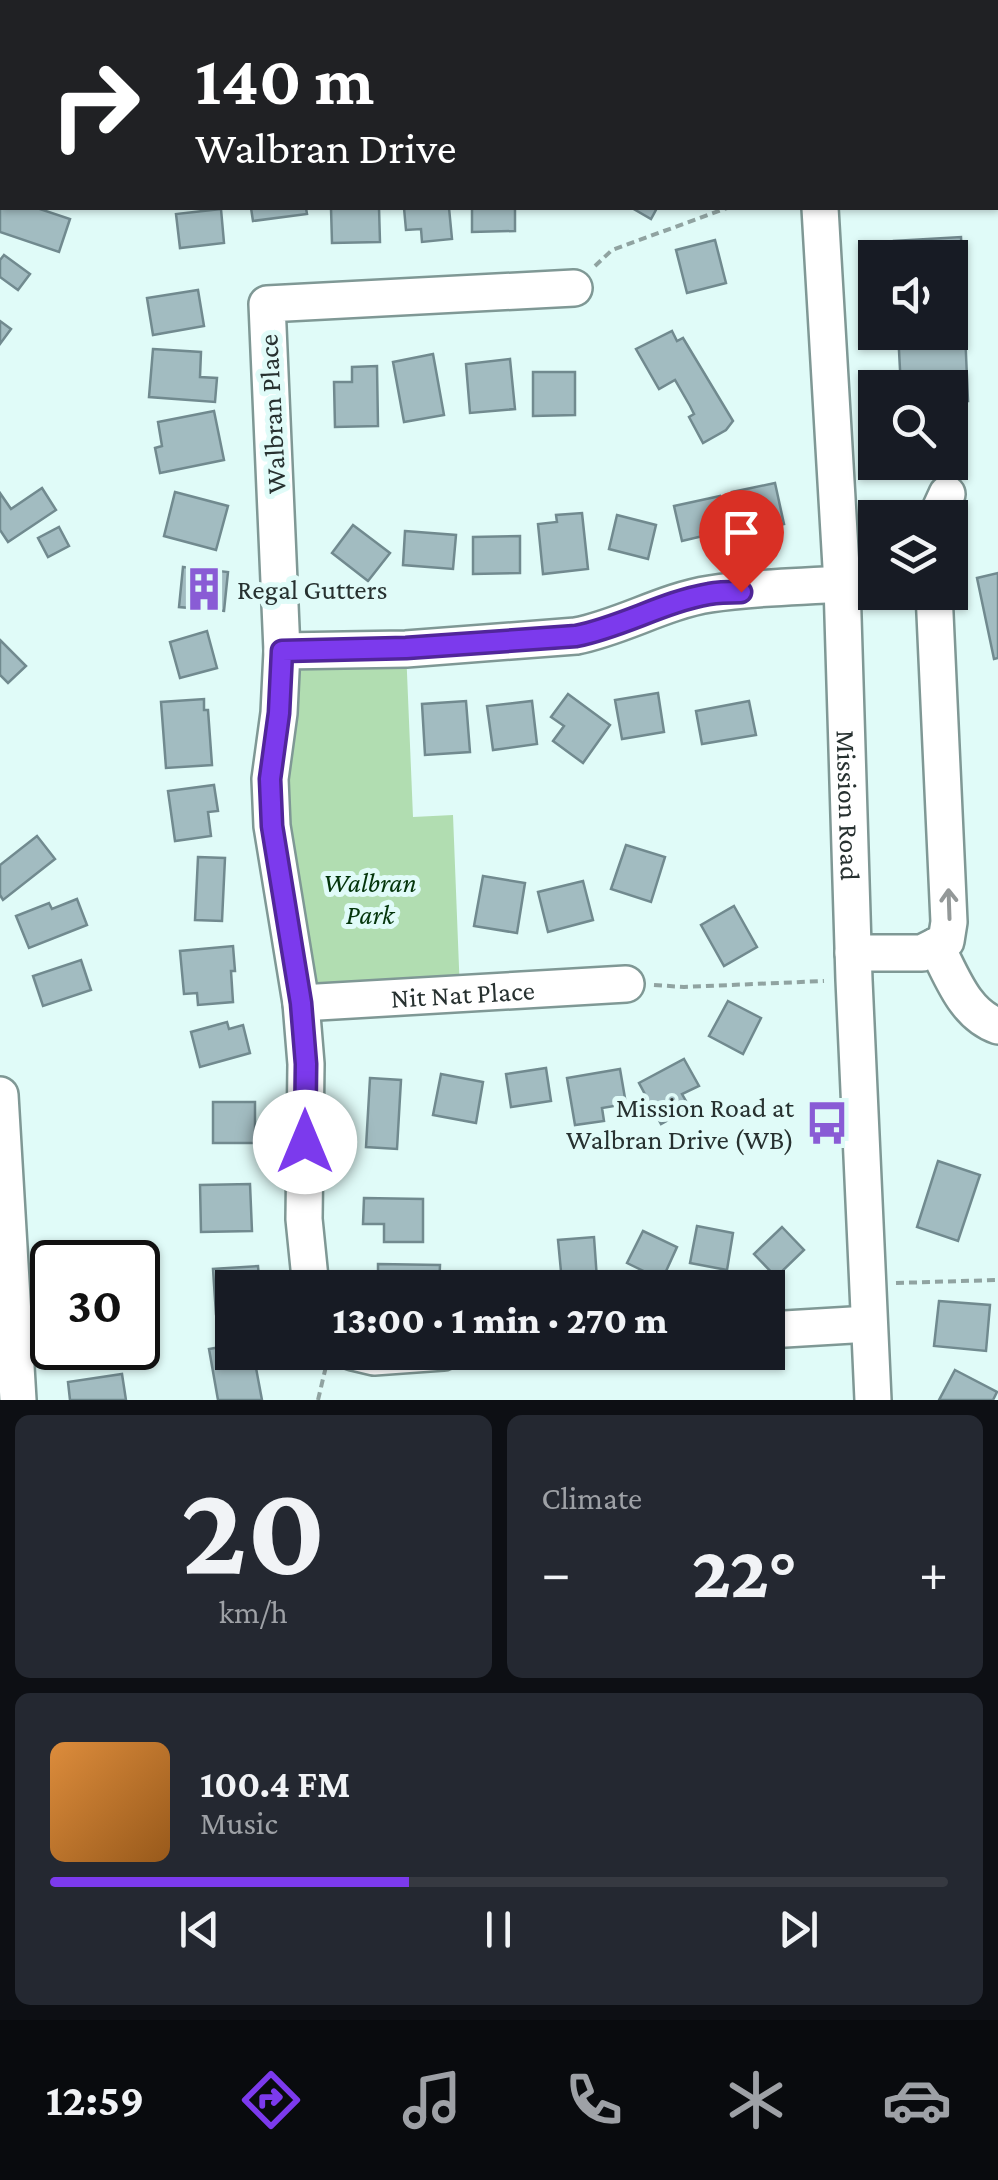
<!DOCTYPE html>
<meta charset="utf-8">
<style>
:root{--surface:#171b24;--page:#242831;--text:#f1f3f6;--muted:#9ea1a6;--line:#363941;--accent:#7c3aed}
body{margin:0;font-family:"Crimson Pro",serif;background:var(--page);color:var(--text);height:100vh;display:flex;flex-direction:column;font-size:38px;white-space:nowrap}
*{box-sizing:border-box;margin:0}
p{font-size:32px;color:var(--muted)}
.icon{flex:none;width:55px;height:55px;fill:none;stroke:currentColor;stroke-width:2;stroke-linecap:round;stroke-linejoin:round}
.map{position:relative;height:1400px;overflow:hidden}
.side{display:flex;flex-direction:column;gap:15px;padding:15px;background:#0d0f14;flex:1}
.side>*{flex:none}
.top-card{position:absolute;left:0px;top:0px;width:1000px;height:210px;box-shadow:0 2px 8px #0004;background:#202124;color:#fff;overflow:hidden}
.buttons{position:absolute;left:858px;top:240px;display:grid;gap:20px}
.buttons a{display:grid;place-items:center;width:110px;height:110px;border-radius:0px;background:var(--surface);box-shadow:0 2px 8px #0004;font-size:50px}
.speed{position:absolute;left:30px;top:1240px;display:flex;gap:20px;font-size:50px;font-weight:700;text-align:center}
.speed>*{display:grid;place-content:center;width:130px;height:130px;border-radius:50%;background:var(--surface);box-shadow:0 2px 8px #0004;line-height:1}
.speed .limit{border:5px solid #111;border-radius:15px;background:#fff;color:#111}
.pin{position:absolute;display:grid;place-items:center;width:85px;height:85px;color:#fff;margin:-102px -42px;border-radius:50% 50% 50% 0;rotate:-45deg;box-shadow:0 0 10px #0007}
.pin .icon{rotate:45deg}
.me{position:absolute;width:110px;margin:-55px;rotate:0deg;stroke-linejoin:round;filter:drop-shadow(0 0 8px #0008)}
.turn{display:flex;align-items:center;gap:35px;height:210px;padding:0 30px;font-size:45px}
.turn .icon{width:130px;height:130px;stroke-width:2.5}
.turn b{display:block;font-size:70px;line-height:85px}
.big{font-size:75px;font-weight:800;line-height:1.1}
.side .widget{flex:1;display:flex;flex-direction:column;justify-content:center;gap:15px;min-width:0;padding:0 35px;border-radius:15px;background:var(--page)}
.side .dial{align-items:center;gap:0}
.dial b{font-size:130px;line-height:1}
.song{display:flex;align-items:center;gap:30px}
.cover{width:120px;height:120px;border-radius:15px;background:linear-gradient(135deg,hsl(30 70% 55%),hsl(30 70% 35%))}
.played{height:10px;border-radius:5px;background:linear-gradient(90deg,var(--accent) 40%,var(--line) 40%)}
.keys{display:flex;justify-content:space-around;direction:ltr}
.heat{display:flex;justify-content:space-between;align-items:center;font-size:55px;direction:ltr}
.side .tiles{flex:1;display:grid;gap:15px;grid-template-columns:1fr 1fr}
.widget:last-child{grid-column:span 2}
.trip{position:absolute;left:215px;top:1270px;width:570px;height:100px;border-radius:0px;background:var(--surface);box-shadow:0 2px 8px #0004;font-weight:800;line-height:100px;text-align:center}
.tabs{display:flex;height:160px;justify-content:space-around;align-items:center;background:#090b0e;color:var(--muted)}
.tabs .icon{width:70px;height:70px}
.tabs .active{color:var(--accent)}
.tabs b{font-size:45px;color:var(--text)}
.map>svg:first-child{display:block}
</style>
<div class="map">
<svg width="998" height="1400" viewBox="0 0 998 1400">
<rect width="100%" height="100%" fill="#e0fbf8"/>
<path fill="#b1ddb1" d="M406,649L413,817L453,815L460,993L301,1003L272,826L282,651Z"/>
<g fill="#a2bcc1" stroke="#718a8f" stroke-width="2.5">
<path d="M0,0H56V2H2V13L0,14Z"/>
<path d="M2,201V208H37L70,219L59,252L0,232V208Z"/>
<path d="M251,208H306L307,214L253,221Z"/>
<path d="M331,208H379L380,242L332,243Z"/>
<path d="M404,208H449L452,239L422,242L421,229L406,230Z"/>
<path d="M472,208H515V231L472,232Z"/>
<path d="M632,208H657L651,219Z"/>
<path d="M221,209L224,243L180,248L176,214Z"/>
<path d="M961,237L968,401L950,402V388H901L898,332H950V258H895L894,241Z"/>
<path d="M715,240L726,283L687,293L676,250Z"/>
<path d="M4,255L30,274L18,290L0,277V260Z"/>
<path d="M198,290L204,326L153,335L147,298Z"/>
<path d="M0,321L11,329L0,344Z"/>
<path d="M672,331L677,341L683,338L733,421L726,430L703,443L689,417L694,414L690,406L675,380L659,389L636,349Z"/>
<path d="M153,349L201,352L200,377L217,378L215,402L149,397Z"/>
<path d="M433,354L444,415L404,422L393,362Z"/>
<path d="M510,359L515,409L470,413L466,364Z"/>
<path d="M377,366L378,426L335,427L334,382H352V367Z"/>
<path d="M533,372H575V415L533,416Z"/>
<path d="M214,411L224,460L160,473L155,448L162,446L158,422Z"/>
<path d="M775,483L784,524L741,533L732,492Z"/>
<path d="M42,488L56,510L8,542L0,530V493L11,509Z"/>
<path d="M175,492L228,506L216,550L164,536Z"/>
<path d="M720,496L728,530L682,541L674,506Z"/>
<path d="M582,513L588,569L543,574L538,524L557,522L556,515Z"/>
<path d="M617,515L656,525L648,559L609,549Z"/>
<path d="M353,525L390,553L368,581L332,553Z"/>
<path d="M59,527L69,546L48,557L38,538Z"/>
<path d="M405,531L456,535L453,569L403,565Z"/>
<path d="M520,536V573L473,574V537Z"/>
<path d="M183,567L228,572L224,611L179,607Z"/>
<path d="M998,573V658L994,659L977,578Z"/>
<path d="M207,631L217,668L180,678L170,642Z"/>
<path d="M0,640L26,666L8,683L0,675Z"/>
<path d="M658,693L664,732L622,739L615,700Z"/>
<path d="M568,694L610,725L583,763L553,741L564,726L551,717Z"/>
<path d="M204,699V710H208L212,765L166,768L161,702Z"/>
<path d="M466,701L470,752L425,755L422,704Z"/>
<path d="M532,701L537,744L493,750L487,706Z"/>
<path d="M749,701L756,735L702,744L696,711Z"/>
<path d="M214,785L218,811L208,812L211,836L175,841L168,791Z"/>
<path d="M37,836L55,859L3,900L0,895V865Z"/>
<path d="M626,845L665,857L651,902L611,889Z"/>
<path d="M198,857L225,858L222,921L195,920Z"/>
<path d="M483,876L525,883L517,933L474,926Z"/>
<path d="M583,881L593,920L548,932L538,892Z"/>
<path d="M77,899L87,925L29,948L16,916L49,903L52,909Z"/>
<path d="M734,906L757,947L724,966L701,925Z"/>
<path d="M233,946L235,971H231L233,1002L198,1005L197,993L184,994L180,951Z"/>
<path d="M81,960L91,990L43,1006L33,976Z"/>
<path d="M728,1001L761,1018L743,1054L709,1036Z"/>
<path d="M227,1022L229,1029L243,1025L250,1053L200,1067L191,1032Z"/>
<path d="M684,1059L699,1086L682,1094L690,1108L661,1124L639,1083Z"/>
<path d="M546,1068L551,1101L511,1107L506,1074Z"/>
<path d="M620,1069L626,1104L602,1108L604,1121L575,1125L567,1078Z"/>
<path d="M441,1074L483,1082L476,1123L433,1115Z"/>
<path d="M370,1078L401,1080L397,1149L366,1147Z"/>
<rect x="213" y="1102" width="42" height="41"/>
<path d="M938,1161L980,1175L958,1241L917,1227Z"/>
<path d="M250,1184L252,1231L201,1232L200,1185Z"/>
<path d="M364,1198L423,1199V1242H384V1224H363Z"/>
<path d="M697,1226L733,1233L727,1270L690,1263Z"/>
<path d="M782,1227L804,1250L776,1277L754,1254Z"/>
<path d="M643,1231L677,1247L662,1280L627,1263Z"/>
<path d="M594,1237L597,1279L562,1282L558,1240Z"/>
<path d="M378,1264L440,1265L439,1288H378Z"/>
<path d="M258,1266L260,1288H232V1313L216,1314L213,1269Z"/>
<path d="M939,1301L990,1305L986,1351L934,1346Z"/>
<path d="M232,1345V1352H253L262,1400H218L209,1349Z"/>
<path d="M61,1348H116L115,1364L60,1360Z"/>
<path d="M955,1370L997,1392L993,1400H939Z"/>
<path d="M122,1374L126,1400H70L68,1382Z"/>
</g>
<g fill="none" stroke-linecap="round" stroke-linejoin="round">
<g stroke="#7f9895" stroke-width="40">
<g id="minor">
<path d="M809,0V2"/>
<path id="s1" d="M820,208L842,584L854,980L873,1400"/>
<path d="M936,518L947,494"/>
<path d="M282,651L267,304L574,288"/>
<path d="M936,946C952,976 964,1014 998,1026"/>
<path d="M853,953H922L946,941L949,922L934,592"/>
<path id="s2" d="M301,1003L626,984"/>
<path d="M0,1095L18,1400"/>
<path d="M311,1288L304,1219L306,1064L301,1003L272,826L270,779L279,713L282,651L406,649L576,636C622,627 664,601 710,594C753,587 798,587 842,584"/>
<path d="M768,1330L869,1324"/>
<path d="M353,1352L374,1357L443,1352"/>
</g>
</g>
<g stroke="#90a3a1" stroke-width="4" stroke-dasharray="8 5" stroke-linecap="butt">
<path d="M595,266L612,250L727,208"/>
<path d="M654,985L684,987L824,981"/>
<path d="M896,1283L998,1280"/>
<path d="M318,1400L327,1362"/>
</g>
<use href="#minor" stroke="#fff" stroke-width="35"/>
</g>
<defs><path id="oneway-shaft" d="M-6 0H5M1.5-3L5.5 0L1.5 3" fill="none" stroke-width="1.6" stroke-linecap="round" stroke-linejoin="round" transform="scale(2.5)"/></defs>
<use stroke="#939898" href="#oneway-shaft" transform="translate(949 904) rotate(-92)"/>
<g fill="none" stroke-linecap="round" stroke-linejoin="round">
<g stroke="#51269a" stroke-width="25">
<path id="route" d="M305,1142L306,1064L301,1003L272,826L270,779L279,713L282,651L406,648L576,636C622,627 663,602 709,594C719,592 731,592 741,592"/>
</g>
<use href="#route" stroke="#7c3aed" stroke-width="18"/>
</g>
<defs>
<g id="building-bare" transform="scale(3.45)"><path d="M-4-6H4V6H1V3H-1V6H-4ZM-2.5-4.3h1.7v1.8h-1.7ZM.8-4.3h1.7v1.8H.8ZM-2.5-1h1.7V.8h-1.7ZM.8-1h1.7V.8H.8Z" fill="#895cd5" stroke="#e0fbf8" stroke-width="2.5" paint-order="stroke"/></g>
<g id="bus-bare" transform="scale(3.45)"><path d="M-5-6H5V4H4V6H2V4H-2V6H-4V4H-5ZM-3.5-4V0h7V-4ZM-3.5 1.2v1.5H-2V1.2ZM2 1.2v1.5H3.5V1.2Z" fill="#895cd5" stroke="#e0fbf8" stroke-width="2.5" paint-order="stroke"/></g>
</defs>
<g fill-rule="evenodd">
<use href="#building-bare" x="204" y="589"/>
<use href="#bus-bare" x="827" y="1123"/>
</g>
<g text-anchor="middle" dominant-baseline="central" stroke-width="10" stroke-linejoin="round" paint-order="stroke">
<g font-size="28" fill="#273130" stroke="#e0fbf8">
<text transform="translate(272 414) rotate(-93)">Walbran Place</text>
<text stroke="none"><textPath href="#s1" startOffset="598">Mission Road</textPath></text>
<text stroke="none"><textPath href="#s2" startOffset="162">Nit Nat Place</textPath></text>
</g>
<g font-size="28" fill="#273130" stroke="#e0fbf8" text-anchor="start">
<text x="237" y="589">Regal Gutters</text>
<text x="794" y="1107" text-anchor="end">Mission Road at<tspan x="794" dy="32">Walbran Drive (WB)</tspan></text>
</g>
<g font-size="28" font-style="italic" fill="#04350b" stroke="#e0fbf8">
<text x="370" y="882">Walbran<tspan x="370" dy="32">Park</tspan></text>
</g>
</g>
</svg>
<div class="buttons">
<a><svg class="icon" aria-label="sound" viewBox="0 0 24 24"><path d="M4 9h4l5-4v14l-5-4H4zM17 9q2 3 0 6"/></svg></a>
<a><svg class="icon" aria-label="search" viewBox="0 0 24 24"><circle cx="10" cy="10" r="6"/><path d="M15 15l6 6"/></svg></a>
<a><svg class="icon" aria-label="layers" viewBox="0 0 24 24"><path d="M12 4l9 5-9 5-9-5zM3 14l9 5 9-5"/></svg></a>
</div>
<div class="speed"><div class="limit">30</div></div>
<div class="pin" style="left:741px;top:592px;background:#d93025"><svg class="icon" aria-label="arrive" viewBox="0 0 24 24"><path d="M6 21V4h12l-3 4 3 4H6"/></svg></div>
<svg class="me" style="left:305px;top:1142px" viewBox="-20 -20 40 40"><circle r="19" fill="#fff"/><path d="M0-13L10 11 0 6-10 11z" fill="#7c3aed"/></svg>
<div class="trip">13:00 · 1 min · 270 m</div>
<div class="top-card">
<div class="turn"><svg class="icon" aria-label="right" viewBox="0 0 24 24"><path d="M7 20v-9h11M14 6l5 5-5 5"/></svg><div><b>140 m</b>Walbran Drive</div></div>
</div>
</div>
<section class="side">
<div class="tiles">
<div class="widget dial"><b>20</b><p>km/h</p></div>
<div class="widget"><p>Climate</p>
<div class="heat"><a>−</a><b class="big">22°</b><a>+</a></div>
</div>
<div class="widget">
<div class="song"><i class="cover"></i><div><b>100.4 FM</b><p>Music</p></div></div>
<div class="played"></div>
<div class="keys"><svg class="icon" aria-label="previous" viewBox="0 0 24 24"><path d="M18 5L8 12l10 7zM5 5v14"/></svg><svg class="icon" aria-label="pause" viewBox="0 0 24 24"><path d="M8 5v14M16 5v14"/></svg><svg class="icon" aria-label="next" viewBox="0 0 24 24"><path d="M6 5l10 7-10 7zM19 5v14"/></svg></div>
</div>
</div>
</section>
<nav class="tabs">
<b>12:59</b>
<svg class="icon active" aria-label="directions" viewBox="0 0 24 24"><path d="M12 3l9 9-9 9-9-9zM9 14v-3h6M13 9l2 2-2 2"/></svg>
<svg class="icon" aria-label="music" viewBox="0 0 24 24"><path d="M9 18V5l10-2v13"/><circle cx="6" cy="18" r="3"/><circle cx="16" cy="16" r="3"/></svg>
<svg class="icon" aria-label="phone" viewBox="0 0 24 24"><path d="M5 4h4l2 5-3 2q2 4 5 5l2-3 5 2v4C11 20 4 13 5 4z"/></svg>
<svg class="icon" aria-label="climate" viewBox="0 0 24 24"><path d="M12 3v18M4 7l16 10M4 17L20 7"/></svg>
<svg class="icon" aria-label="car" viewBox="0 0 24 24"><path d="M5 17H2v-5l4-1 3-4h7l3 4 3 1v5h-3M9 17h6M6 11h13"/><circle cx="7" cy="17" r="2"/><circle cx="17" cy="17" r="2"/></svg>
</nav>
